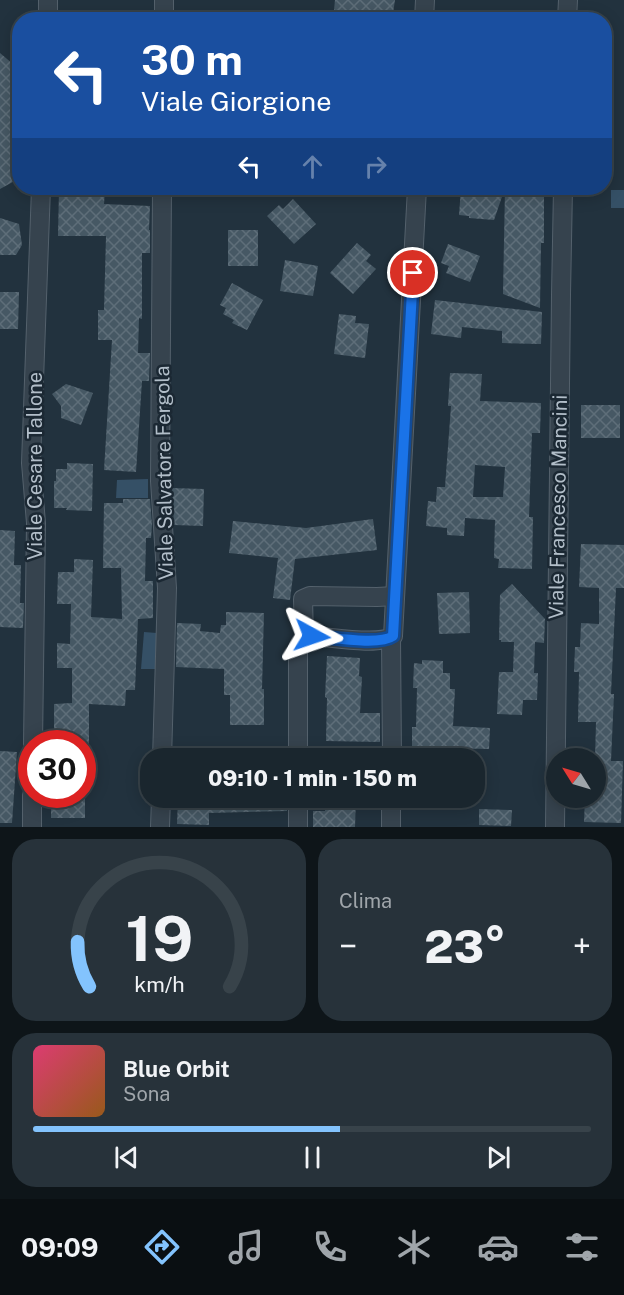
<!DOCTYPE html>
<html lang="it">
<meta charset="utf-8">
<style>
:root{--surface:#1a262e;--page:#27323a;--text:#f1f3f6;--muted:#9fa5aa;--line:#38434a;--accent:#83c3fd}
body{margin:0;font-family:"Public Sans",sans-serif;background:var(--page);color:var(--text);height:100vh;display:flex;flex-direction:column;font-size:22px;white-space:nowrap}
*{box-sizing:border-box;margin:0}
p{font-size:20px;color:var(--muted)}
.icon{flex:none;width:33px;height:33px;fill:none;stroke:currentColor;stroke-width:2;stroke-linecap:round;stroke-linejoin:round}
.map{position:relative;height:827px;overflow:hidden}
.drawer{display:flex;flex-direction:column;gap:12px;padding:12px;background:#0e1519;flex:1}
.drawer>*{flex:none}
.hud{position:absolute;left:12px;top:12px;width:600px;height:183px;border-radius:24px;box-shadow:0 3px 15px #0003,0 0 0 2px var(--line);background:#1a4fa0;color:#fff;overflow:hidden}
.needle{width:39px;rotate:307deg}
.fabs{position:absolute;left:546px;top:748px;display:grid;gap:12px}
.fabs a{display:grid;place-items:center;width:60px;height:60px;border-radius:50%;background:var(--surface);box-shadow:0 3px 15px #0003,0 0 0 2px var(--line);font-size:30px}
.speed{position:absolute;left:18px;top:730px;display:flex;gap:12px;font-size:30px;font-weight:700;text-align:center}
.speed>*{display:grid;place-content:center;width:78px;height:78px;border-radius:50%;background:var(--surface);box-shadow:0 3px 15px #0003,0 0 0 2px var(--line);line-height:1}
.speed .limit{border:9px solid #d22;background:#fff;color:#111}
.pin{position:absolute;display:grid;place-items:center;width:51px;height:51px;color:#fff;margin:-26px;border:3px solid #fff;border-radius:50%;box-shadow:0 2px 6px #0007}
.me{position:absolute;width:66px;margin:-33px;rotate:95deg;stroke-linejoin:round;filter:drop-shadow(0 0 4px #0008)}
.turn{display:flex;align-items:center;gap:21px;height:126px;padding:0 30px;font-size:27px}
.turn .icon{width:78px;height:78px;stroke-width:2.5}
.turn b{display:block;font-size:42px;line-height:51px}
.lanes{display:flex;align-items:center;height:57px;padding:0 30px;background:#0003;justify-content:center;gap:30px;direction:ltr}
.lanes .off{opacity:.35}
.big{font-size:45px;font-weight:800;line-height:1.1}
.drawer .card{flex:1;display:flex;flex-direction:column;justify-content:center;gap:9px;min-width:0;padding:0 21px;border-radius:24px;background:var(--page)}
.drawer .dial{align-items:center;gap:0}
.dial svg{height:156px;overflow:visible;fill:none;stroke:var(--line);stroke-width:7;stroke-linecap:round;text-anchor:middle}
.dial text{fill:var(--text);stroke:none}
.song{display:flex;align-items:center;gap:18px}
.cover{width:72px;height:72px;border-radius:9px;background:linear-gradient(135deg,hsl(340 70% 55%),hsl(30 70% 35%))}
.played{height:6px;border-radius:3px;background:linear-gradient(90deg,var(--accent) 55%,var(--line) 55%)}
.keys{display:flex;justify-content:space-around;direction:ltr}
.heat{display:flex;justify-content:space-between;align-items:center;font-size:33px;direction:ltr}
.drawer .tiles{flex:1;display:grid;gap:12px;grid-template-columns:1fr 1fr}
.card:last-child{grid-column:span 2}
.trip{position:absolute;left:140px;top:748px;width:345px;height:60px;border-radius:24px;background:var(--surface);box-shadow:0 3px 15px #0003,0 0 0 2px var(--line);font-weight:800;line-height:60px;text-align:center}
.dock{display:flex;height:96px;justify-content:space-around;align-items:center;background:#0a0f12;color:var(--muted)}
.dock .icon{width:42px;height:42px}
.dock .selected{color:var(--accent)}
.dock b{font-size:27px;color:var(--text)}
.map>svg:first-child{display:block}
</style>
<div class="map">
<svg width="624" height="827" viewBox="0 0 624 827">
<defs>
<pattern id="building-cross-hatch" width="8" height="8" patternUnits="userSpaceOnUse" patternTransform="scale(1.5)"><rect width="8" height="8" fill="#465864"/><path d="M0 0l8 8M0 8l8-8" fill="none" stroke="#5e6e79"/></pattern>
</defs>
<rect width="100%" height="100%" fill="#22323e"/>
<g fill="#355066">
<rect x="611" y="190" width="13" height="18"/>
<path d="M148,479V498H116L117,480Z"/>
<path d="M144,632L157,633L155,669H141Z"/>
</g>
<g fill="url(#building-cross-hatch)" fill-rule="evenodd">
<path d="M335,0H395L392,20H333Z"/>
<path d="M0,53L20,70V178L0,189Z"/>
<path d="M461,188H544V243H541L540,308L503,294L505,188L494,220L469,218V216L459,215Z"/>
<path d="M59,190H105L104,204L150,206L149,230H150V253H142V319L139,318L138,353H150L149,381H142L136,472L104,470L112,340H98V310H104L106,236H58Z"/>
<path d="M293,199L316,224L294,244L267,216L279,205L283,209Z"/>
<path d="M0,218L19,224L22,245L16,255H0Z"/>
<rect x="228" y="230" width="30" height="36"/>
<path d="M357,243L371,255L366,261L376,269L353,294L330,273Z"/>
<path d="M448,244L480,256L470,282L446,273L449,266L441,263Z"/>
<path d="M285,260L318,266L313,296L280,291Z"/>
<path d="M232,283L263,300L247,330L232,323L234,320L223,314L226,308L220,305Z"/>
<path d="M0,292H19L18,329H0Z"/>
<path d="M435,300L542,312L541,344L502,343V331L462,327L461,338L431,334Z"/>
<path d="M339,314L356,316L355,323L369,324L365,358L334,354Z"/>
<path d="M450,373L482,374L480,401L541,403L540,433H532L529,517H533L532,569L498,568L499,559L494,558L495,520L465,518L464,536L447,535V528L426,526L428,501L436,502L437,487H445L451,406H448ZM475,465L505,467L503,497H473Z"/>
<path d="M66,384L93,393L81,425L61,418V406L52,394Z"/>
<rect x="581" y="405" width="39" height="33"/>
<path d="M67,463L93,464L92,511L66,510L67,508H54V481H56V469H67Z"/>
<path d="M172,488L204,489L203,526L174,525Z"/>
<path d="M123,499H150L152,525L151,538H146L145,581H153V618L138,619L135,690H126L125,706L89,704V744H54V704L72,703V668H57V643L70,644L71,604H57L58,572H74V559L93,560L91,617L122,619L121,568H103L104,503H123Z"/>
<path d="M373,519L377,550L295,559L290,600L273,598L278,558L229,553L233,521L306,528Z"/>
<path d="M0,530L15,531L14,565H21L20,603H24L23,628L0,627Z"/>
<path d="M581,544L624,545V588H616L611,694H614L611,761H623L621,823L584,822L585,798H596L595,759L596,722H578L579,672H574L575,647H580L581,623L599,624V588L579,587Z"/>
<path d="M512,584L545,619L544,643L535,642L534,673H538L537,700H523L522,715L497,714L499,672H513L514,642H501V640H499L500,595Z"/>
<path d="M469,592L470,633L439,634L437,593Z"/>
<path d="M226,612L264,613L262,689H264V725H230V695H224V669L176,667L177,623L201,624L200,631L220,633L221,625H226Z"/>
<path d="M327,656L360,658L359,676L362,677L360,713H380V742L326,741L327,698L325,697Z"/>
<path d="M422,660L443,661V673H450V689H455L453,726L490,728L489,749L445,748L455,755H432V759H412V727H416L417,688H413L414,663L422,664Z"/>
<path d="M0,751L17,752L12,823H0Z"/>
<rect x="51" y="795" width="34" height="23"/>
<path d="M178,798H287V811L209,813V825L177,824Z"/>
<path d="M325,798H356L355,827H313V811H325Z"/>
<path d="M479,809L512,810L511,826L479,825Z"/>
</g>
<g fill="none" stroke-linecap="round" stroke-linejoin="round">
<g stroke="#54616c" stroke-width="20">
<g id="minor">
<path d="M48,20V0"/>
<path d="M164,20V0"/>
<path d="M424,20L425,0"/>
<path d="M567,20L568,0"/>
<path d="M304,637L303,599L310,596L377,597L395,596"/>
<path d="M391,637L392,759"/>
<path d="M33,744L36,523L31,463L41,188"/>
<path d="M162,759L167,588L160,481L162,188"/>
<path d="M298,759V648L304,637L312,636C330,637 379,646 393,636L417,188"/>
<path d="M32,827V795"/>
<path d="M160,827L161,798"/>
<path d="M298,827V798"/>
<path d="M391,827V798"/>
<path d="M555,827L561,295L563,188"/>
</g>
</g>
<use href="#minor" stroke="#36434e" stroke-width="18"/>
</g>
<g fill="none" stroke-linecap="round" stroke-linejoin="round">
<g stroke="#114b97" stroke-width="15">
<path id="route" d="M312,636C330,637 379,646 393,636L413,273"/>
</g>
<use href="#route" stroke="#1a73e8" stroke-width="10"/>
</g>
<g text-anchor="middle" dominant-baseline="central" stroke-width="5" stroke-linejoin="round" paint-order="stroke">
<g font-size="20" fill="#b2bec9" stroke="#1b2833">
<text transform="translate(35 466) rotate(-90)">Viale Cesare Tallone</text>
<text transform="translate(164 473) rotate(-91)">Viale Salvatore Fergola</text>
<text transform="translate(558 507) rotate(-89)">Viale Francesco Mancini</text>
</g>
</g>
</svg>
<div class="fabs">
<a><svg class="needle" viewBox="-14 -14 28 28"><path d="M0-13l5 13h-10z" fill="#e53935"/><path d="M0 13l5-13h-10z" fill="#9fa5aa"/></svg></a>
</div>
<div class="speed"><div class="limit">30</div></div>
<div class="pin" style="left:413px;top:273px;background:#d93025"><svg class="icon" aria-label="arrive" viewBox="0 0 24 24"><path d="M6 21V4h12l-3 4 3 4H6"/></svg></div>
<svg class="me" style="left:312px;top:636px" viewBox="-20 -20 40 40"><path d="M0-17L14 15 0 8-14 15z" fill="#1a73e8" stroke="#fff" stroke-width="4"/></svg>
<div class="trip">09:10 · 1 min · 150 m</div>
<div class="hud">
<div class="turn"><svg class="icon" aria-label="left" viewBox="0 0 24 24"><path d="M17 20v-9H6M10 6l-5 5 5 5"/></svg><div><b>30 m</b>Viale Giorgione</div></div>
<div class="lanes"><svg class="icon" aria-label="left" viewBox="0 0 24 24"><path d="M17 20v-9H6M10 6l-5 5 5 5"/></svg><svg class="icon off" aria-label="ahead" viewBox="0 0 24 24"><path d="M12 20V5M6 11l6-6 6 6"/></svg><svg class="icon off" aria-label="right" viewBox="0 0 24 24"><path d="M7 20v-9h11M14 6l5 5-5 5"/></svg></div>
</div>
</div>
<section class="drawer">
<div class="tiles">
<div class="card dial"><svg viewBox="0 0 100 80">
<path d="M14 69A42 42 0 1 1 86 69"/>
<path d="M14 69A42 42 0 0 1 8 46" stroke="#83c3fd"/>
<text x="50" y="56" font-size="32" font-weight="700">19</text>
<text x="50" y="72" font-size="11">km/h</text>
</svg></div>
<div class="card"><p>Clima</p>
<div class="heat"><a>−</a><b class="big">23°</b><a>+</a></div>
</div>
<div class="card">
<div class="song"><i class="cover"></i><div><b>Blue Orbit</b><p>Sona</p></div></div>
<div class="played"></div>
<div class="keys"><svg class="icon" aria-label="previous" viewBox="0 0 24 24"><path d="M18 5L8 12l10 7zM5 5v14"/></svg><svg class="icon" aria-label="pause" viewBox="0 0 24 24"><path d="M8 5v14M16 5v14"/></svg><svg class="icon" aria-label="next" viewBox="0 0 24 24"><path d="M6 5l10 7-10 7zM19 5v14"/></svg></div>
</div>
</div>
</section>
<nav class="dock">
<b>09:09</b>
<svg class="icon selected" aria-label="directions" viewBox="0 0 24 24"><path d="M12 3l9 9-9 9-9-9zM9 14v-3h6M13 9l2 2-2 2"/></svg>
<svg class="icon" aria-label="music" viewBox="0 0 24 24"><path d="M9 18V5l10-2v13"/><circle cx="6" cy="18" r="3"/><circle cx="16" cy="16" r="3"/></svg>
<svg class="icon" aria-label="phone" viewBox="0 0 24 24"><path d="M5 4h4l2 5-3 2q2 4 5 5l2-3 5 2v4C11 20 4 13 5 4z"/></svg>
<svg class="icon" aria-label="climate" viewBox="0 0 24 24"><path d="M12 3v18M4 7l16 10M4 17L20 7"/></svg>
<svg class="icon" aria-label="car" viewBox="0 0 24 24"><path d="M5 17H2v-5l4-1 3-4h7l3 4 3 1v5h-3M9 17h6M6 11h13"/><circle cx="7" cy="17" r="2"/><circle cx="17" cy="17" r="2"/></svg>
<svg class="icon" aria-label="filters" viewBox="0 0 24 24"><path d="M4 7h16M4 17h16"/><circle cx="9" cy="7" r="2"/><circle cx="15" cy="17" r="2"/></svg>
</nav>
